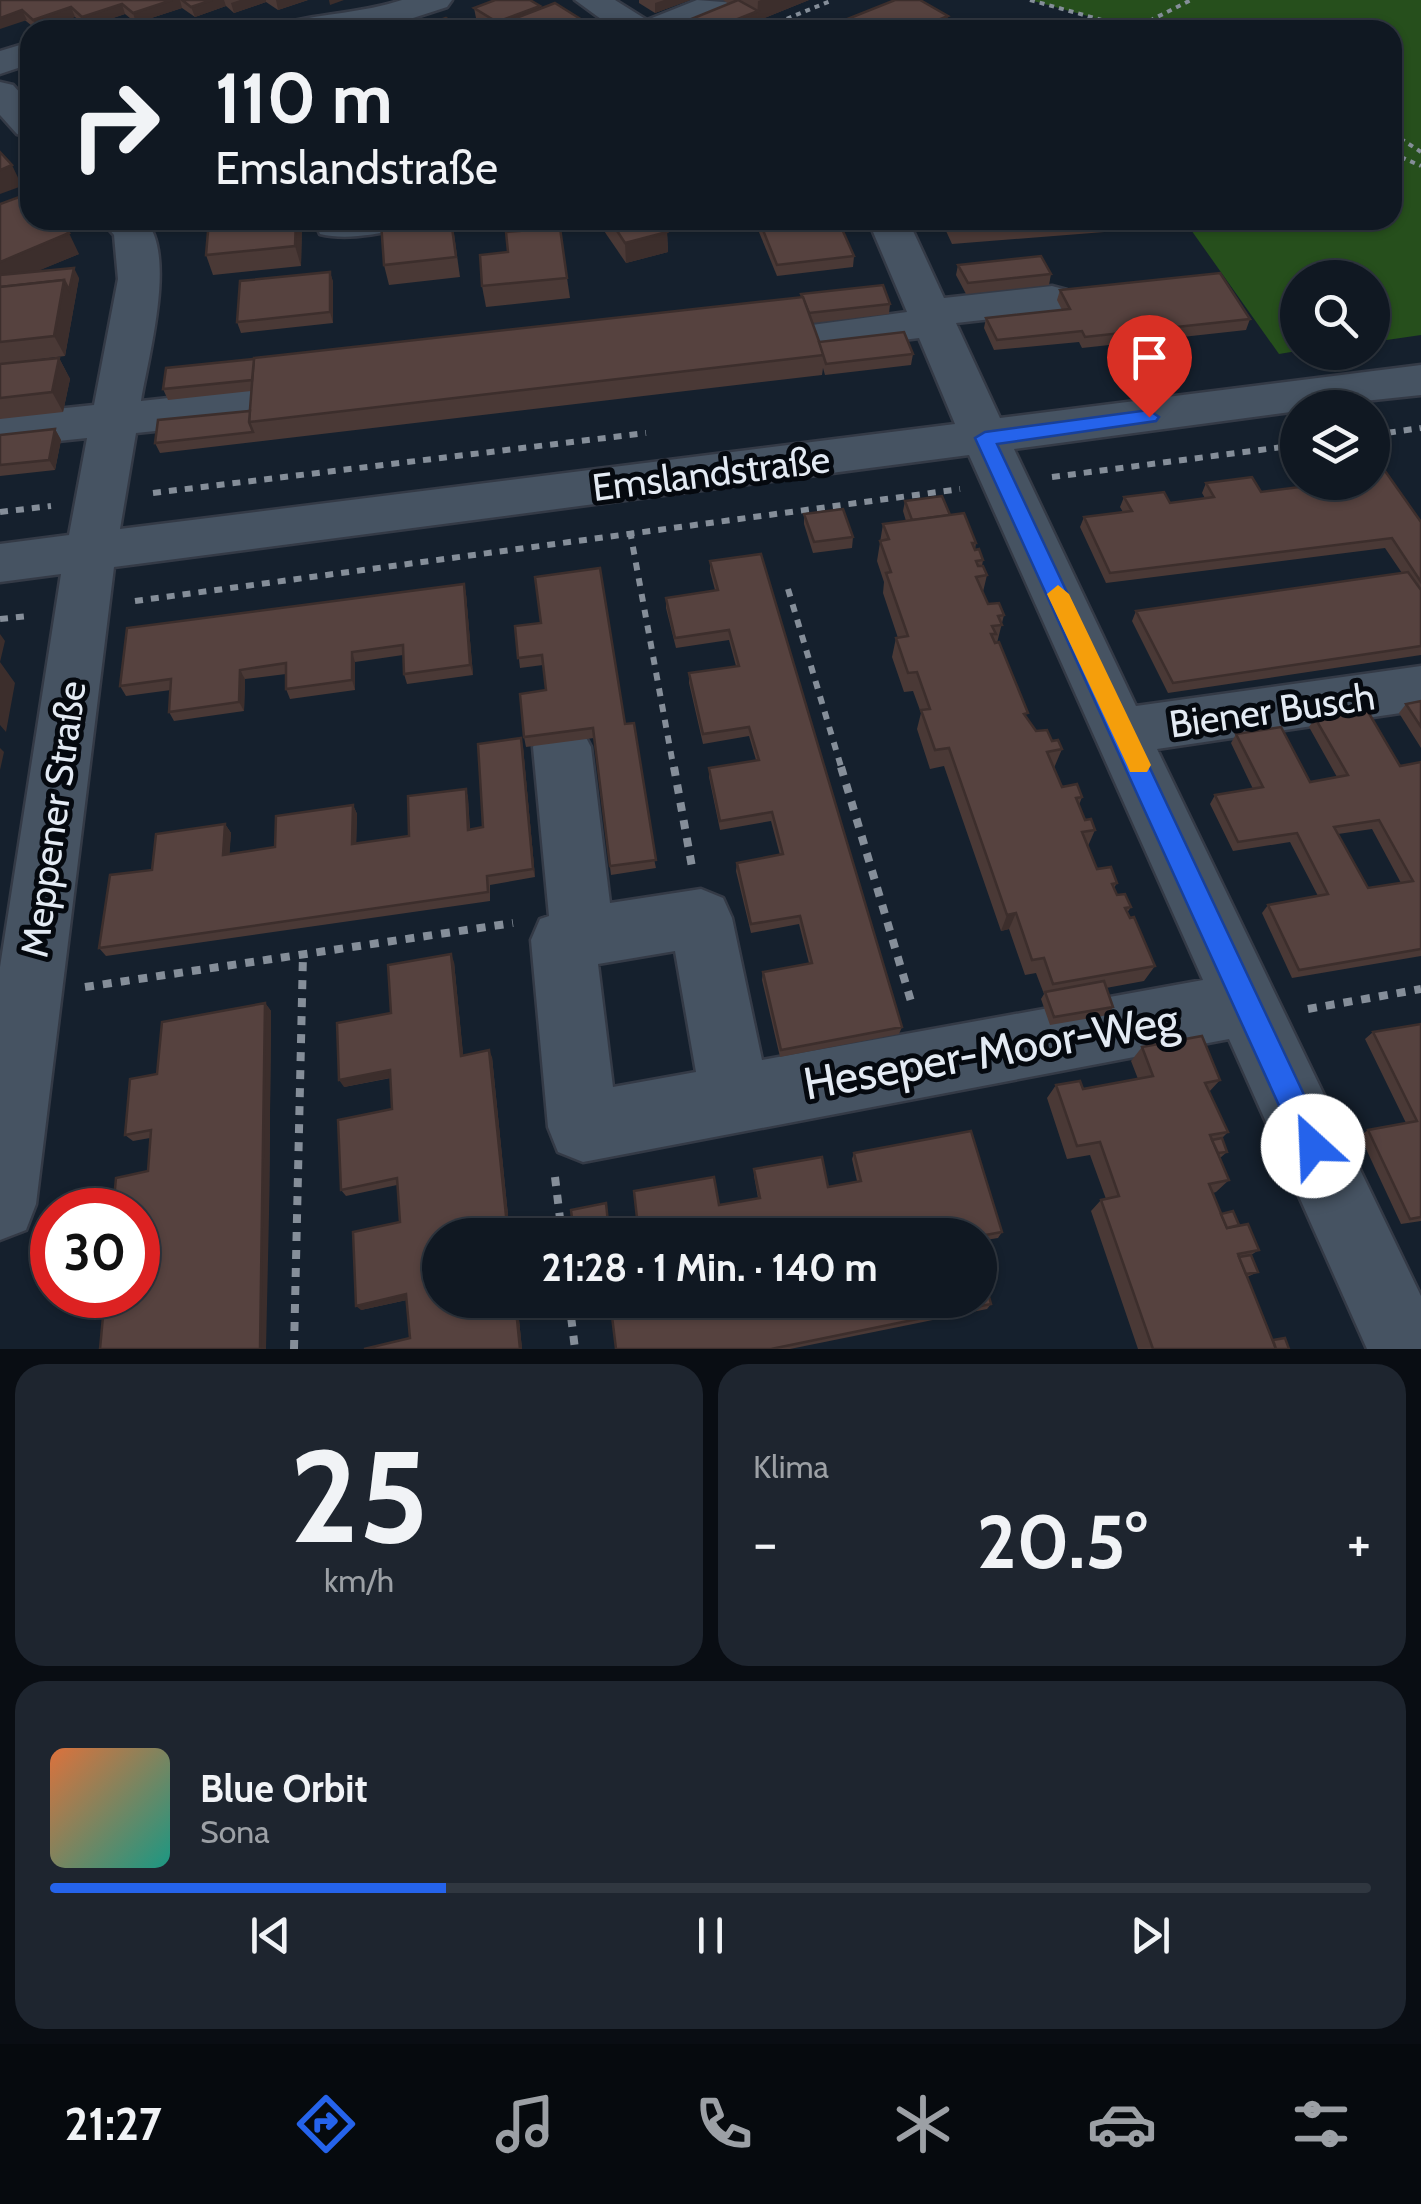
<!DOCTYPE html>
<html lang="de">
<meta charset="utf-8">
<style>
:root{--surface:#101822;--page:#1e252f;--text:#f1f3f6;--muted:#9ca0a5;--line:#303740;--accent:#2563eb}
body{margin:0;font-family:Cabin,sans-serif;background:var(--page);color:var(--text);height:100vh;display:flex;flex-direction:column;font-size:38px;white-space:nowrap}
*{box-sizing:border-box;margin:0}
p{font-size:32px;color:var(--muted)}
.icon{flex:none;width:55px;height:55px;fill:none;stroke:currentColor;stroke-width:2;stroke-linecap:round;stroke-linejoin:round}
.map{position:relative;height:1349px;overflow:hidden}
.side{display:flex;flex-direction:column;gap:15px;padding:15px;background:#090d13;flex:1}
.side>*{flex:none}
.banner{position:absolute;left:20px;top:20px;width:1382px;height:210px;border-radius:30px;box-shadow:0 2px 8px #0004,0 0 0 2px var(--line);background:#101822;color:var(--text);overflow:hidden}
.controls{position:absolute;left:1280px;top:260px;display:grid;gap:20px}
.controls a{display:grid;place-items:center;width:110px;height:110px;border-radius:50%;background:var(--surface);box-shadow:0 2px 8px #0004,0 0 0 2px var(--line);font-size:50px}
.speed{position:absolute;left:30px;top:1188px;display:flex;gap:20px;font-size:50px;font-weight:700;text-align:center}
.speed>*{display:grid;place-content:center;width:130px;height:130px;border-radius:50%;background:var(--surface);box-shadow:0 2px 8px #0004,0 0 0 2px var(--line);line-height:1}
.speed .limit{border:15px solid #d22;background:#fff;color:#111}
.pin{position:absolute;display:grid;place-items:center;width:85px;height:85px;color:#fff;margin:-102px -42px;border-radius:50% 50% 50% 0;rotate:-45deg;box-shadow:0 0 10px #0007}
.pin .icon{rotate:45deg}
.me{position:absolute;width:110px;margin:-55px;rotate:335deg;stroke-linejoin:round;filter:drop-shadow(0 0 8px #0008)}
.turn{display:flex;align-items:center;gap:35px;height:210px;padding:0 30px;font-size:45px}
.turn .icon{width:130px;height:130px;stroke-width:2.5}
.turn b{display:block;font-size:70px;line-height:85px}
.big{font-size:75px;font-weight:700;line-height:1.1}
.side .card{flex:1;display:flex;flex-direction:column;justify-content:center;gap:15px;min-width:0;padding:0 35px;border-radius:30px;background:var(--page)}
.side .dial{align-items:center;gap:0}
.dial b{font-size:130px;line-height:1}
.song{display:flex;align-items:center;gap:30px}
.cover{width:120px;height:120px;border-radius:15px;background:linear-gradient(135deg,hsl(20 70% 55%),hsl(170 70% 35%))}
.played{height:10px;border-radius:5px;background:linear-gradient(90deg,var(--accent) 30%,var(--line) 30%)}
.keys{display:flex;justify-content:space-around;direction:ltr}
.heat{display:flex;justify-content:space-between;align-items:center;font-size:55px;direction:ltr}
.side .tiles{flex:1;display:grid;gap:15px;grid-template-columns:1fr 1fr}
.card:last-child{grid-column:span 2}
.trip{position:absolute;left:422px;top:1218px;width:575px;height:100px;border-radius:50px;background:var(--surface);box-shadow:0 2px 8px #0004,0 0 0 2px var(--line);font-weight:700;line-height:100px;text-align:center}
.tab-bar{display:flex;height:160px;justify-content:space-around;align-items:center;background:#060a0e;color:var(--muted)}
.tab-bar .icon{width:70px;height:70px}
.tab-bar .current{color:var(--accent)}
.tab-bar b{font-size:45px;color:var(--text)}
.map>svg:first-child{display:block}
</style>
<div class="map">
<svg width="1421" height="1349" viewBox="0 0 1421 1349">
<rect width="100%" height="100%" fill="#15202d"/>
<path fill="#264f1c" d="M1030,0H1421V335L1373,342L1372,278H1298L1297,351L1279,354L1184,220H1392V30H1138Z"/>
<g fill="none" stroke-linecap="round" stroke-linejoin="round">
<g stroke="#343a46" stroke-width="5">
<g id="minor">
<path d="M402,0H452L447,7L376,30H280L285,23C324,13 363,13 402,0Z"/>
<path d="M575,0H615L647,20L697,0L736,3L731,10L682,30H616Z"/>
<path d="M30,42V64L0,74V51Z"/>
<path d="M0,82L13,85L30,104V137L17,134L0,115Z"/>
<path d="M101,220H145C177,254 148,357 141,401L251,389L267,394L274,405L267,416L251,421L136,433L120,529L955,424L919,338L813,351L797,347L791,337L797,327L907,312L868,220H908L944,298L1052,286L1067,290L1073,299L1067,308L1052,312L956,323L1000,418L1421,365V395L1298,408V411L1014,449L1136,706L1421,666V710L1157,749L1421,1296V1349H1367L1229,1039L583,1162L558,1152L548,1127L531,940L540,919L549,916L533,747L542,730L562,723L582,730L591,747L610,903L701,889L723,898L732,918L762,1060L1203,980L969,455L114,567L36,1204L26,1230L0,1240V967L61,574L0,582V544L69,535L87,438L0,447V415L94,405L118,279L114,235ZM675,951L696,1072L613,1087L598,964Z"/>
<path d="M314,220H404L398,229C374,235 344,240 320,234Z"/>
</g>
</g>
<g stroke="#858e99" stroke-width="4" stroke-dasharray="5 5" stroke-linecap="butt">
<path d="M1030,0L1138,30"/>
<path d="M759,30L833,0"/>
<path d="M1144,30L1153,19L1191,0"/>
<path d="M1392,133L1421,152"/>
<path d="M1392,153L1421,166"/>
</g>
<g stroke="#858e99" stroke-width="6" stroke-dasharray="8 8" stroke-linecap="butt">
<path d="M1372,435L1421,428"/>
<path d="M1052,477L1298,445"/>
<path d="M153,493L646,433"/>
<path d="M0,512L51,506"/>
<path d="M630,531L674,770"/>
<path d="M788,589L842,770"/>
<path d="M135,601L960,489"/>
<path d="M0,619L29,616"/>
</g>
<g stroke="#858e99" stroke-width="8" stroke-dasharray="9 9" stroke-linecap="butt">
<path d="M674,767L692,867"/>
<path d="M841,767L913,1008"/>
<path d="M85,987L513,923"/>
<path d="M1308,1009L1421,989"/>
<path d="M555,1177L562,1235"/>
<path d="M569,1300L575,1349"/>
<path d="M294,1349L303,954"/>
</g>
<use href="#minor" fill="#465362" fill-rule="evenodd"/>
</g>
<g fill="#4a3936" fill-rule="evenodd">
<path d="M0,0H308L278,10L266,2L234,13L226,6L195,17L182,8L136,23L125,14L86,27L75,17L37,30Z"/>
<path d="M639,0H690L655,13L639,3Z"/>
<path d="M723,0H809L735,30H684V22L729,4Z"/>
<path d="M540,6V9L598,30H495L476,18L474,8Z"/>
<path d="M0,204L79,254L37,271L79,278L65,356L0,364Z"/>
<path d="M302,220L301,266L213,275L206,255Z"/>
<path d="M452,220L460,277L389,285L384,265Z"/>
<path d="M600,220H659L667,232L668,252L626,263L600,225Z"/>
<path d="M754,220H838L854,256L853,267L777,276Z"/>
<path d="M941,220H1171L1168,227L952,244Z"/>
<path d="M508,252L567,278L570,298L486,307L482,286Z"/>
<path d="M958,265L1051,274L1049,285L966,294L956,275Z"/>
<path d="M330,272L333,282V323L241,333L237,322Z"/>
<path d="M1060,290L1250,319L1246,330L1082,348L1079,342L994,350L984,328L986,318L1062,310L1057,300Z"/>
<path d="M801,294L890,304L889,314L812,323L819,342L913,354L911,365L825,375L823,368L822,375L160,453L155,443L250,411L251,391L168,400L163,389L254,359L801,298Z"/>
<path d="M59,358L70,379L63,412L0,419V364Z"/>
<path d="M55,429L61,440L55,470L0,476V435Z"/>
<path d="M1298,474V482H1372L1421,522V655L1168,693L1132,621L1136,611L1402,573L1385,548L1106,583L1080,527L1084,517L1123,512L1120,507L1124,497L1170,503L1205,498L1202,493L1206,483L1261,492L1297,487L1294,481Z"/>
<path d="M905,501L950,515L976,543L975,550L983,560L982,566L987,575L983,592L988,604L1004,615L997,643L1026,718L1036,731L1052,741L1062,749L1054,768L1062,787L1082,797L1079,805L1085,820L1095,830L1088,846L1097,869L1117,883L1114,888L1117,895L1131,907L1127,913L1155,966L1144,981L1106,988L1113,1007L1108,1015L1050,1025L1041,999L1044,994L1036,973L1025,975L1009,929L1001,931L944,766L930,769L917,729L921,713L913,691L904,692L892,657L896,638H898L883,593L884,582L877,561L883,524L906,521L903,511Z"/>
<path d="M804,514L853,537L852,548L813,553L804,524Z"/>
<path d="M710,561L902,1027L899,1034L780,1057L762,980L763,972L809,963L799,924L751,933L736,871L737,863L780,855L771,821L720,830L709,777V768L756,760L749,736L703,744L689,683V673L736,666L729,640L676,648L666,608V598L715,590L710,571Z"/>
<path d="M464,584L466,594L473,675L407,684L404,674L403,655L355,662V690L290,699L286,689V674L245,679L244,711L174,721L169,712L171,690L126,696L120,686Z"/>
<path d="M515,626L625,724L656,868L611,875L594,738L526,747L524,737L546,690L543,665L520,668Z"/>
<path d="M1421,701V748L1399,713L1406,704Z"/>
<path d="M1315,718L1400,766L1421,762V956L1292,978L1262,913L1268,905L1318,896L1290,842L1233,851L1210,804L1215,795L1253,789L1231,743L1236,734L1310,782L1337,777L1309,727ZM1372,829L1401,883L1368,888L1338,834Z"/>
<path d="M523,747L535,877L490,885V901L106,956L99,948L152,870L225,824L231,833L229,854L275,847L353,805L357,814L356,844L409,836L466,789L468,798L470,829L483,827Z"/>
<path d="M454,962L463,1055L492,1057L510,1235H440V1300H517L522,1349H364L410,1338L407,1300L361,1310L400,1222L397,1185L346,1196L341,1190L392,1109L391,1078L344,1087L391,1013Z"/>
<path d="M265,1003L271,1011L269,1214L138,1295L141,1240L138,1241V1210L148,1171L150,1138L133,1141L125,1135L157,1074Z"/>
<path d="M1421,1024V1221L1401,1224L1360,1136L1368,1130L1406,1123L1365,1039L1373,1032Z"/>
<path d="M1142,1047L1220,1080L1209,1092L1228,1132L1222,1138L1227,1152L1220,1158L1229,1180L1216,1192L1213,1193L1221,1214L1239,1225L1259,1250L1251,1255L1258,1272L1247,1277L1273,1340L1289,1349H1138L1091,1211L1101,1200L1106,1199L1090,1155L1067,1159L1047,1098L1056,1085L1083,1089L1138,1079L1131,1061Z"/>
<path d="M854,1153L1002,1232L998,1238L980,1241V1235L610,1232L758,1198L754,1176V1169L828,1187L857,1181L852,1159Z"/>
<path d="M991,1304L987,1309L790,1349H616Z"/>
</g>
<g fill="#3c2e2c">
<path d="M172,0H180L182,8L136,23L133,13Z"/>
<path d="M212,0H224L226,6L195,17L191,7Z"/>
<path d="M240,0H266V2L234,13L231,3Z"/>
<path d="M276,0H308L278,10Z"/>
<path d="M329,0H344L330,5Z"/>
<path d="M664,0H690L655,13V3Z"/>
<path d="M761,0H809L757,21L758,1Z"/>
<path d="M122,4L125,14L86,27L82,17Z"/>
<path d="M540,6L541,16L506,22L507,29L498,30L497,22Z"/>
<path d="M71,7L75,17L37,30L33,20Z"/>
<path d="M22,10L27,20L0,29V18Z"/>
<path d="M758,11L757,21L735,30H710Z"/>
<path d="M948,16L946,30H914Z"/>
<path d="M12,165L22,186L0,194V170Z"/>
<path d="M296,220H302L301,266L295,246Z"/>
<path d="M667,232L668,252L626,263L625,243Z"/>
<path d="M69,233L79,254L4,285L0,278V262Z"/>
<path d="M74,268L79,278L65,356L54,336L64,280Z"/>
<path d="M330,272L333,282V323L330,312Z"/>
<path d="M59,358L70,379L63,412L52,392Z"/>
<path d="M55,429L61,440L55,470L49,460Z"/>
<path d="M464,584L466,594L473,675L470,665Z"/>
<path d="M0,634L5,641L0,662L15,683L6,732L0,725Z"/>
<path d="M352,652L355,662V690L352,680Z"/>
<path d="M240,670L245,679L244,711L239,702Z"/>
<path d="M521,738L523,747L535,877L533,869Z"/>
<path d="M0,748L4,752L0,770Z"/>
<path d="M466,789L468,798L470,838L468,830Z"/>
<path d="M353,805L357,814L356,853L352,844Z"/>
<path d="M225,824L231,833L229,863L223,855Z"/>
<path d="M1016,913L1009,929L1001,931L1007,915Z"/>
<path d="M451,954L454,962L464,1063L461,1056Z"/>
<path d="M265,1003L271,1011L269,1214L266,1349H260Z"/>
<path d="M489,1050L492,1057L510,1235H508Z"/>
<path d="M390,1070L394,1077L344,1087L339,1080Z"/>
<path d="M406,1294L411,1299L361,1310L356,1306Z"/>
<path d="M515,1300H517L522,1349H520Z"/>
</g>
<g fill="#56423f" stroke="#3c2e2c" stroke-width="2.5" fill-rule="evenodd">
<path d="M0,0H172L133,13L122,4L82,17L71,7L33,20L22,10L0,18Z"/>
<path d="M182,0H212L191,7Z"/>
<path d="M495,0H530L540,6L497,22L474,8Z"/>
<path d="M738,0L758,11L710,30H697L684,22Z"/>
<path d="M895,0H920L948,16L914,30H820Z"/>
<path d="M555,3L598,30H518L506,22Z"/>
<path d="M446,18L463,30H429L423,26Z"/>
<path d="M414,20L415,30H358V25Z"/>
<path d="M0,152L12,165L0,170Z"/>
<path d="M30,193V220H56L69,233L0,262V204Z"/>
<path d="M209,220H296L295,246L206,255Z"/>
<path d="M398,220H451L456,257L384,265L381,222Z"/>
<path d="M610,220H659L667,232L625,243Z"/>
<path d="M759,220H838L854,256L777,265Z"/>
<path d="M954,220H1002L956,224Z"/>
<path d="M560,228L567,278L482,286L480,255L508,252L506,232Z"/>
<path d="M1041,256L1051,274L968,283L958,265Z"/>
<path d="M74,268L69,290L64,280L0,287V275Z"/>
<path d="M330,272V312L237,322L240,281Z"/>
<path d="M1220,273L1250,319L1085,337L1082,331L997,340L986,318L1070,309L1060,290Z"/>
<path d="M64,280L54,336L0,342V287Z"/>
<path d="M883,285L890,304L809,313L801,294Z"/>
<path d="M803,297L824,355L249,422L254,358Z"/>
<path d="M904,332L913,354L826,364L819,342Z"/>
<path d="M59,358L52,392L0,398V364Z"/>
<path d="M254,359L252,380L163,389L166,368Z"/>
<path d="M250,411L249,422L253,432L155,443L158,420Z"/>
<path d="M55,429L49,460L0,465V435Z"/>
<path d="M1378,461L1421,522V582L1392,538L1110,573L1084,517L1132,511L1124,497L1164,492L1170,503L1214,497L1206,483L1252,477L1261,492L1308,486L1306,482H1372V462Z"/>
<path d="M942,496L950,515L912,520L905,501Z"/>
<path d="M843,509L853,537L814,542L804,514Z"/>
<path d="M964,513L976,543H972L975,550L979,549L983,560L976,561L978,566H983L987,575L976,577L988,604L999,603L1004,615L998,616L1002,625L992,626L996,634H991L995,643L999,642L1028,713L1024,714L1036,731L1047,730L1052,741L1058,740L1062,749L1047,752L1062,787L1077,784L1082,797L1076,798L1085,820L1091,819L1095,830L1082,832L1097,869L1111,867L1117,883L1112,884L1117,895L1125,894L1131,907L1125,908L1130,918L1134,917L1155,966L1053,984L1044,958L1032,960L1016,913L1007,915L949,748L935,750L921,710L930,709L917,672L908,673L896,638L908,636L886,573L891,572L880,541L889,539L883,524Z"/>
<path d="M761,554L902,1027L781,1050L763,972L812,963L800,916L751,924L737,863L783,854L772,812L720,821L709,768L759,760L749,727L703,734L689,673L739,666L729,630L675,638L666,598L718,590L710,561Z"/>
<path d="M600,568L625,724L634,723L656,860L610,866L593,728L524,737L520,694L546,690L542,655L518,658L515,626L541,623L535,577Z"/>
<path d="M1408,572L1421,590V646L1173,683L1136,611Z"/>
<path d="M464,584L470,665L404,674L403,645L352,652V680L286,689V663L240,670L239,702L169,712L171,679L120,686L127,628Z"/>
<path d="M1421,701V727L1406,704Z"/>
<path d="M1367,710L1400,766L1421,762V949L1299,970L1268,905L1328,894L1297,833L1238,842L1215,795L1263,787L1236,734L1281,727L1310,782L1348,775L1315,718ZM1379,820L1413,881L1368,888L1334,827Z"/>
<path d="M521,738L533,869L487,876L488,892L99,948L110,875L152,870L156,834L225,824L223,855L275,847L276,816L353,805L352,844L409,836L408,796L466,789L468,830L483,827L478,744Z"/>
<path d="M451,954L461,1056L489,1050L508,1235H440V1300H515L520,1349H364L410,1338L406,1294L356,1306L353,1232L400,1222L397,1178L341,1190L338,1120L392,1109L390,1070L339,1080L337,1023L391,1013L388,965Z"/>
<path d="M1104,981L1113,1007L1054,1017L1045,992Z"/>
<path d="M265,1003L260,1349H100L105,1295H138L141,1233L138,1234V1210H113L116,1178L148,1171L151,1130L125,1135L130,1079L157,1074L162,1022Z"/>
<path d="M1421,1024V1217L1410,1219L1368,1130L1417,1121L1373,1032Z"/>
<path d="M1202,1036L1220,1080L1205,1083L1228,1132L1210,1135L1229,1180L1209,1184L1227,1228L1248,1224L1259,1250L1238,1254L1276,1349H1153L1101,1200L1119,1196L1100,1142L1077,1146L1056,1085L1080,1081L1083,1089L1153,1076L1142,1047Z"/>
<path d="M971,1131L1002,1232L980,1236L574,1235L571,1210L606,1203L609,1232L638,1227L634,1191L714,1177L719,1205L760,1198L754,1169L822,1157L828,1187L861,1181L854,1153Z"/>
<path d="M1222,1138L1227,1152L1218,1153L1212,1140Z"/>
<path d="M1233,1211L1239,1225L1227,1228L1221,1214Z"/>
<path d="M1251,1255L1258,1272L1246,1274L1239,1257Z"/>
<path d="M980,1264L991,1304L771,1349H616L610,1300H980Z"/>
<path d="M1285,1338L1289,1349H1276L1273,1340Z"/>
</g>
<path fill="#2563eb" stroke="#184099" stroke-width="2.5" d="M1149,410L1159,417L1156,421L997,444L1323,1135L1327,1146L1323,1156L1313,1160L1302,1156L975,438L985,432Z"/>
<path fill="#f59e0b" d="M1058,585L1069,594L1151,765L1147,772H1130L1127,765L1047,594Z"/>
<g text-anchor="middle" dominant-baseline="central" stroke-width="10" stroke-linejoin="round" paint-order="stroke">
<g font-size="38" fill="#e3eaf3" stroke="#05090f">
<text transform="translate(711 473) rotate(-7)">Emslandstraße</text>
<text transform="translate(1272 710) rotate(-8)">Biener Busch</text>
<text transform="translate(53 819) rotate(-82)">Meppener Straße</text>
</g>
<g font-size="45" fill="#e3eaf3" stroke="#05090f">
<text transform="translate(991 1051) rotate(-10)">Heseper-Moor-Weg</text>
</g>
</g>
</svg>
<div class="controls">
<a><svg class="icon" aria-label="search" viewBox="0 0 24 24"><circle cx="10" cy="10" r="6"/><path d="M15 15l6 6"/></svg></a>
<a><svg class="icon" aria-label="layers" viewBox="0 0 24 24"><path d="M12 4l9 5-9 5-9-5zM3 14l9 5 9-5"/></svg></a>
</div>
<div class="speed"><div class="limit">30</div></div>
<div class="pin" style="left:1149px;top:417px;background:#d93025"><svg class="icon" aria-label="arrive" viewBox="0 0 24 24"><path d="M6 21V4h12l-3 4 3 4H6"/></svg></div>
<svg class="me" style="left:1313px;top:1146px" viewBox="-20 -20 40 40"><circle r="19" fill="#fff"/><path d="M0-13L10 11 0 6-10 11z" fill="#2563eb"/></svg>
<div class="trip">21:28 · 1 Min. · 140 m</div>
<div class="banner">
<div class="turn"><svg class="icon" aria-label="right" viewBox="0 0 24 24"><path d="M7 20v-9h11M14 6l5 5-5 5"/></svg><div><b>110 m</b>Emslandstraße</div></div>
</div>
</div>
<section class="side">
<div class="tiles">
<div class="card dial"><b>25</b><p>km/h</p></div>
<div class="card"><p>Klima</p>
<div class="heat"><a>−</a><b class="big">20.5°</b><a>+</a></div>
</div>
<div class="card">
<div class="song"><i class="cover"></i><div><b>Blue Orbit</b><p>Sona</p></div></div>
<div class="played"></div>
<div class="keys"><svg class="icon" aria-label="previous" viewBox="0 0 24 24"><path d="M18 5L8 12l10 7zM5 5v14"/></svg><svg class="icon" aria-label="pause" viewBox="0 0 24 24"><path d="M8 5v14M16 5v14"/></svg><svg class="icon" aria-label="next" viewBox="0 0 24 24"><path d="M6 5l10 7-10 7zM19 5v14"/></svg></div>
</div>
</div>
</section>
<nav class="tab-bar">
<b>21:27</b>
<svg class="icon current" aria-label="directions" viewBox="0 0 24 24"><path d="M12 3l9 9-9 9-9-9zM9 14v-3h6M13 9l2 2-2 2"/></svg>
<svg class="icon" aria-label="music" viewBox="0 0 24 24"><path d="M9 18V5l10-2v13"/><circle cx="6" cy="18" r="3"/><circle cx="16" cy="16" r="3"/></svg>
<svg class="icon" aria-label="phone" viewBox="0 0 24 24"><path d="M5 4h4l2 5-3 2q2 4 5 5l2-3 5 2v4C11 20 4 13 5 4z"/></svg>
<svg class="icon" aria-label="climate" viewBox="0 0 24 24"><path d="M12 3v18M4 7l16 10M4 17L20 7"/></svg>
<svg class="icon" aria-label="car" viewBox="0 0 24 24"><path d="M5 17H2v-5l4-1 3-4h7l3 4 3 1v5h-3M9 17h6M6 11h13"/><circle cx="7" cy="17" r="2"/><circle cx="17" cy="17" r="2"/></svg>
<svg class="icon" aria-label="filters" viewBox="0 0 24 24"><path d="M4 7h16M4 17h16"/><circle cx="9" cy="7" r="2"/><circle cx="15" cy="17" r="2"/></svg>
</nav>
